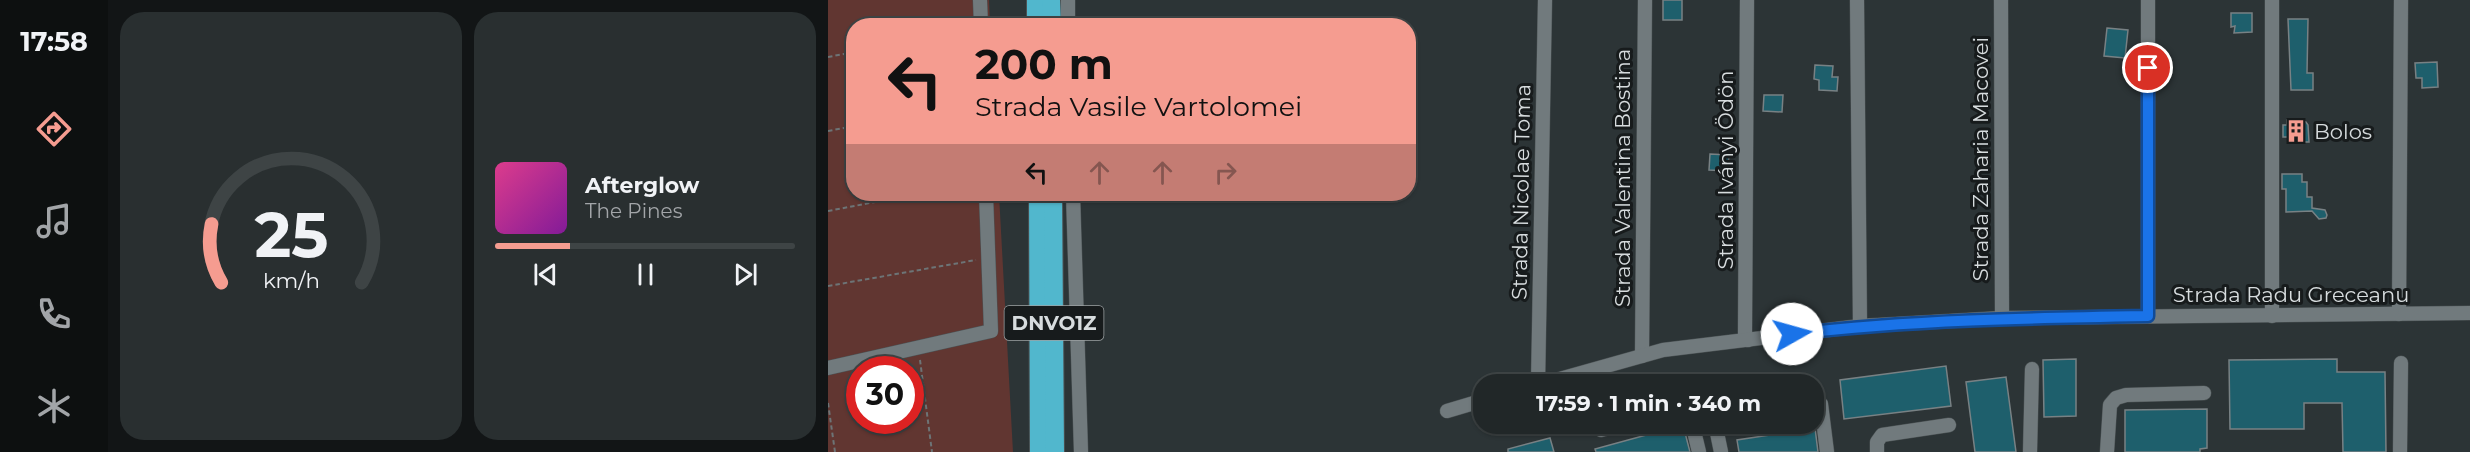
<!DOCTYPE html>
<meta charset="utf-8">
<style>
:root{--surface:#212728;--page:#292f30;--text:#f1f3f6;--muted:#a2a5a8;--line:#3e4445;--accent:#f59c90}
body{margin:0;font-family:Montserrat,sans-serif;background:var(--page);color:var(--text);height:100vh;display:flex;flex-direction:column;font-size:22px;white-space:nowrap}
*{box-sizing:border-box;margin:0}
p{font-size:20px;color:var(--muted)}
.icon{flex:none;width:33px;height:33px;fill:none;stroke:currentColor;stroke-width:2;stroke-linecap:round;stroke-linejoin:round}
.map{position:relative;flex:1;overflow:hidden}
.details{display:flex;flex-direction:column;gap:12px;padding:12px;background:#121516;width:720px}
.details>*{flex:none}
.banner{position:absolute;left:18px;top:18px;width:570px;height:183px;border-radius:24px;box-shadow:0 2px 4px #0004,0 0 0 2px var(--line);background:#f59c90;color:#111;overflow:hidden}
.speed{position:absolute;left:18px;top:356px;display:flex;gap:12px;font-size:30px;font-weight:700;text-align:center}
.speed>*{display:grid;place-content:center;width:78px;height:78px;border-radius:50%;background:var(--surface);box-shadow:0 2px 4px #0004,0 0 0 2px var(--line);line-height:1}
.speed .limit{border:9px solid #d22;background:#fff;color:#111}
.pin{position:absolute;display:grid;place-items:center;width:51px;height:51px;color:#fff;margin:-26px;border:3px solid #fff;border-radius:50%;box-shadow:0 2px 6px #0007}
.me{position:absolute;width:66px;margin:-33px;rotate:83deg;stroke-linejoin:round;filter:drop-shadow(0 0 4px #0008)}
.turn{display:flex;align-items:center;gap:21px;height:126px;padding:0 30px;font-size:27px}
.turn .icon{width:78px;height:78px;stroke-width:2.5}
.turn b{display:block;font-size:42px;line-height:51px}
.lanes{display:flex;align-items:center;height:57px;padding:0 30px;background:#0003;justify-content:center;gap:30px;direction:ltr}
.lanes .off{opacity:.35}
.details .widget{flex:1;display:flex;flex-direction:column;justify-content:center;gap:9px;min-width:0;padding:0 21px;border-radius:24px;background:var(--page)}
.details .dial{align-items:center;gap:0}
.dial svg{height:156px;overflow:visible;fill:none;stroke:var(--line);stroke-width:7;stroke-linecap:round;text-anchor:middle}
.dial text{fill:var(--text);stroke:none}
.song{display:flex;align-items:center;gap:18px}
.cover{width:72px;height:72px;border-radius:9px;background:linear-gradient(135deg,hsl(330 70% 55%),hsl(290 70% 35%))}
.played{height:6px;border-radius:3px;background:linear-gradient(90deg,var(--accent) 25%,var(--line) 25%)}
.keys{display:flex;justify-content:space-around;direction:ltr}
.details .tiles{flex:1;display:grid;gap:12px;grid-template-columns:repeat(2,1fr)}
.trip{position:absolute;left:645px;top:374px;width:351px;height:60px;border-radius:24px;background:var(--surface);box-shadow:0 2px 4px #0004,0 0 0 2px var(--line);font-weight:700;line-height:60px;text-align:center}
main{display:flex;flex:1;min-height:0}
.tabs{display:flex;flex-direction:column;width:108px;justify-content:space-around;align-items:center;background:#0d1010;color:var(--muted)}
.tabs .icon{width:42px;height:42px}
.tabs .active{color:var(--accent)}
.tabs b{font-size:27px;color:var(--text)}
.map>svg:first-child{display:block}
</style>
<main>
<nav class="tabs">
<b>17:58</b>
<svg class="icon active" aria-label="directions" viewBox="0 0 24 24"><path d="M12 3l9 9-9 9-9-9zM9 14v-3h6M13 9l2 2-2 2"/></svg>
<svg class="icon" aria-label="music" viewBox="0 0 24 24"><path d="M9 18V5l10-2v13"/><circle cx="6" cy="18" r="3"/><circle cx="16" cy="16" r="3"/></svg>
<svg class="icon" aria-label="phone" viewBox="0 0 24 24"><path d="M5 4h4l2 5-3 2q2 4 5 5l2-3 5 2v4C11 20 4 13 5 4z"/></svg>
<svg class="icon" aria-label="climate" viewBox="0 0 24 24"><path d="M12 3v18M4 7l16 10M4 17L20 7"/></svg>
</nav>
<section class="details">
<div class="tiles">
<div class="widget dial"><svg viewBox="0 0 100 80">
<path d="M14 69A42 42 0 1 1 86 69"/>
<path d="M14 69A42 42 0 0 1 9 39" stroke="#f59c90"/>
<text x="50" y="56" font-size="32" font-weight="700">25</text>
<text x="50" y="72" font-size="11">km/h</text>
</svg></div>
<div class="widget">
<div class="song"><i class="cover"></i><div><b>Afterglow</b><p>The Pines</p></div></div>
<div class="played"></div>
<div class="keys"><svg class="icon" aria-label="previous" viewBox="0 0 24 24"><path d="M18 5L8 12l10 7zM5 5v14"/></svg><svg class="icon" aria-label="pause" viewBox="0 0 24 24"><path d="M8 5v14M16 5v14"/></svg><svg class="icon" aria-label="next" viewBox="0 0 24 24"><path d="M6 5l10 7-10 7zM19 5v14"/></svg></div>
</div>
</div>
</section>
<div class="map">
<svg width="1642" height="452" viewBox="0 0 1642 452">
<rect width="100%" height="100%" fill="#2c3436"/>
<path fill="#613631" fill-rule="evenodd" d="M0,0H161L162,25L26,26V194H171L185,452H0ZM32,369H82V420H32Z"/>
<g fill="#1e5f6c" stroke="#788184" stroke-width="1.5">
<rect x="835" y="0" width="19" height="20"/>
<path d="M1403,13H1424V32L1406,33L1407,26L1403,27Z"/>
<path d="M1460,19H1480L1479,73H1485V90H1463Z"/>
<path d="M1279,28L1300,30L1297,58L1276,56Z"/>
<path d="M1609,62L1610,87L1594,88V78H1588L1587,63Z"/>
<path d="M987,65L1005,66L1004,77H1010L1009,91L991,90V80L986,79Z"/>
<path d="M936,95H955L954,112L935,111Z"/>
<path d="M1459,120H1474L1478,122L1480,125L1481,142H1461V137H1455V125H1459Z"/>
<path d="M882,154L901,155L900,171L881,170Z"/>
<path d="M1454,174H1474V182H1479V197H1484V208L1497,210L1499,215L1498,218L1491,219L1484,211L1458,212V189H1454Z"/>
<path d="M1248,359V416L1216,417L1215,360Z"/>
<path d="M1509,359V372H1557L1558,452H1515L1514,403H1476V429H1402L1401,360Z"/>
<path d="M1118,366L1123,406L1016,419L1012,380Z"/>
<path d="M1178,377L1188,452H1147L1138,382Z"/>
<path d="M1379,409V448L1372,449V452H1297V410Z"/>
<path d="M855,425L862,452H768L767,449Z"/>
<path d="M987,428L990,452H911L909,440Z"/>
<path d="M722,438L726,452H680V449Z"/>
</g>
<g fill="none" stroke-linecap="round" stroke-linejoin="round">
<g stroke="#4b5254" stroke-width="15">
<g id="minor">
<path d="M152,0L153,26"/>
<path d="M240,0V26"/>
<path d="M919,0L917,333L920,340"/>
<path d="M1029,0L1032,326"/>
<path d="M1173,0L1174,318"/>
<path d="M1320,0V316"/>
<path d="M1444,0V316"/>
<path d="M245,194L253,452"/>
<path d="M1571,314L1573,0"/>
<path d="M814,356L817,0"/>
<path d="M0,368L163,331L158,194"/>
<path d="M710,384L717,0"/>
<path d="M714,384L835,350L1032,326L1174,318L1642,313"/>
<path d="M986,405L993,404L999,452"/>
<path d="M619,411L656,400"/>
<path d="M864,423L871,452"/>
<path d="M887,423L893,452"/>
<path d="M773,430L800,423"/>
<path d="M1049,452V442L1054,435L1121,425"/>
<path d="M1202,452L1204,369"/>
<path d="M1279,452L1282,405L1288,398L1298,395L1376,393"/>
<path d="M1572,452L1573,363"/>
</g>
</g>
<g stroke="#4b5254" stroke-width="20">
<g id="highway">
<path d="M208,0V26"/>
<path d="M223,0L224,26"/>
<path d="M210,194L211,452"/>
<path d="M225,194L227,452"/>
</g>
</g>
<g stroke="#6d7476" stroke-width="2" stroke-dasharray="4.5 3" stroke-linecap="butt">
<path d="M0,57L26,52"/>
<path d="M0,131L26,126"/>
<path d="M0,211L89,194"/>
<path d="M0,286L148,260"/>
<path d="M92,360L104,452"/>
<path d="M0,403L7,452"/>
</g>
<use href="#minor" stroke="#717a7d" stroke-width="14"/>
<use href="#highway" stroke="#51b7cd" stroke-width="18"/>
</g>
<g fill="none" stroke-linecap="round" stroke-linejoin="round">
<g stroke="#114b97" stroke-width="15">
<path id="route" d="M964,334C1083,320 1201,318 1320,316V68"/>
</g>
<use href="#route" stroke="#1a73e8" stroke-width="10"/>
</g>
<defs>
<g id="building-bare" transform="scale(1.8)"><path d="M-4-6H4V6H1V3H-1V6H-4ZM-2.5-4.3h1.7v1.8h-1.7ZM.8-4.3h1.7v1.8H.8ZM-2.5-1h1.7V.8h-1.7ZM.8-1h1.7V.8H.8Z" fill="#f59c90" stroke="#171b1c" stroke-width="2.5" paint-order="stroke"/></g>
</defs>
<g fill-rule="evenodd">
<use href="#building-bare" x="1468" y="131"/>
</g>
<g text-anchor="middle" dominant-baseline="central" stroke-width="6" stroke-linejoin="round" paint-order="stroke">
<rect fill="#171b1c" stroke="#9da2a4" stroke-width="1.5" x="176.5" y="306" width="99" height="34" rx="4.5"/>
<g font-size="20" font-weight="bold" fill="#d7dcde">
<text x="226" y="323">DNVO1Z</text>
</g>
<g font-size="21" fill="#d7dcde" stroke="#171b1c" text-anchor="start">
<text x="1486" y="131">Bolos</text>
</g>
<g font-size="21" fill="#d7dcde" stroke="#171b1c">
<text transform="translate(1152 159) rotate(-90)">Strada Zaharia Macovei</text>
<text transform="translate(897 170) rotate(-90)">Strada Iványi Ödön</text>
<text transform="translate(794 178) rotate(-90)">Strada Valentina Bostina</text>
<text transform="translate(693 192) rotate(-89)">Strada Nicolae Toma</text>
<text x="1463" y="294">Strada Radu Greceanu</text>
</g>
</g>
</svg>
<div class="speed"><div class="limit">30</div></div>
<div class="pin" style="left:1320px;top:68px;background:#d93025"><svg class="icon" aria-label="arrive" viewBox="0 0 24 24"><path d="M6 21V4h12l-3 4 3 4H6"/></svg></div>
<svg class="me" style="left:964px;top:334px" viewBox="-20 -20 40 40"><circle r="19" fill="#fff"/><path d="M0-13L10 11 0 6-10 11z" fill="#1a73e8"/></svg>
<div class="trip">17:59 · 1 min · 340 m</div>
<div class="banner">
<div class="turn"><svg class="icon" aria-label="left" viewBox="0 0 24 24"><path d="M17 20v-9H6M10 6l-5 5 5 5"/></svg><div><b>200 m</b>Strada Vasile Vartolomei</div></div>
<div class="lanes"><svg class="icon" aria-label="left" viewBox="0 0 24 24"><path d="M17 20v-9H6M10 6l-5 5 5 5"/></svg><svg class="icon off" aria-label="ahead" viewBox="0 0 24 24"><path d="M12 20V5M6 11l6-6 6 6"/></svg><svg class="icon off" aria-label="ahead" viewBox="0 0 24 24"><path d="M12 20V5M6 11l6-6 6 6"/></svg><svg class="icon off" aria-label="right" viewBox="0 0 24 24"><path d="M7 20v-9h11M14 6l5 5-5 5"/></svg></div>
</div>
</div>
</main>
